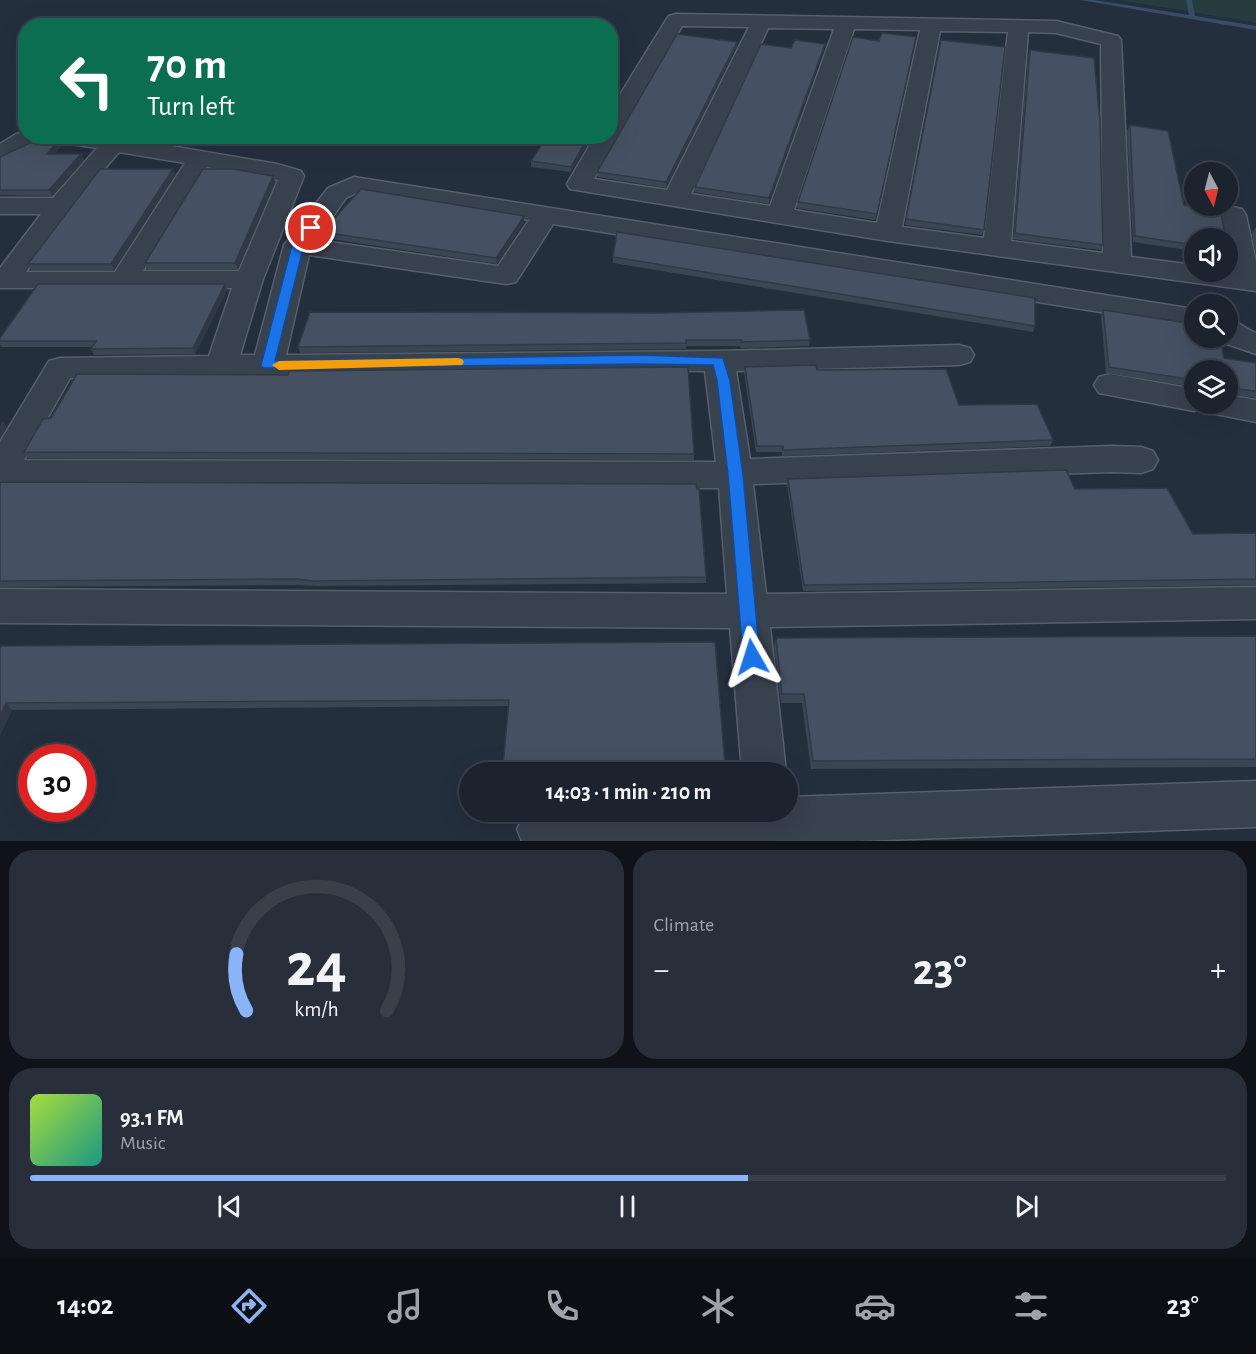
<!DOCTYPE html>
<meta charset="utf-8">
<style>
:root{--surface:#1b232e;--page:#282f3a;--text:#f1f3f6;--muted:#a0a4aa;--line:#39404a;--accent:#8ab4f8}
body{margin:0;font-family:"Alegreya Sans",sans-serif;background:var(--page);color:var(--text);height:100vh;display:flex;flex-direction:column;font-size:22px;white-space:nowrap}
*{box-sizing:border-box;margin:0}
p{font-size:20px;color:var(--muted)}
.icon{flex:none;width:33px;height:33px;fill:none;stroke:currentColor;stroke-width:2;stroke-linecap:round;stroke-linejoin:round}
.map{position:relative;height:841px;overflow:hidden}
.details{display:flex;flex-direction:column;gap:9px;padding:9px;background:#0f1319;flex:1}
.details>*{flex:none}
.hud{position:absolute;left:18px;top:18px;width:600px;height:126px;border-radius:24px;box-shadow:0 6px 24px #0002,0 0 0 2px var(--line);background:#0b6e4f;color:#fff;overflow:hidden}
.needle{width:39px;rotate:173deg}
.fabs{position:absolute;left:1184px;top:162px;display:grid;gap:12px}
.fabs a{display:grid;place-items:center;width:54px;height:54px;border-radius:50%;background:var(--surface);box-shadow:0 6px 24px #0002,0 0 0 2px var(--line);font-size:30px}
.speed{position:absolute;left:18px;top:744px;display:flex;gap:12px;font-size:30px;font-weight:700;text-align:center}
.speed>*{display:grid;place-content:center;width:78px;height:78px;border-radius:50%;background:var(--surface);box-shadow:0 6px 24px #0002,0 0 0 2px var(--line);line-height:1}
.speed .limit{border:9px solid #d22;background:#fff;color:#111}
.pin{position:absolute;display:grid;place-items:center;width:51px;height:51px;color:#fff;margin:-26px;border:3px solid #fff;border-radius:50%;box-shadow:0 2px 6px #0007}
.me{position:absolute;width:66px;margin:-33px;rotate:354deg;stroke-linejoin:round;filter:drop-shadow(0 0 4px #0008)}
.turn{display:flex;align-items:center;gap:21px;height:126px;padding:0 30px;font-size:27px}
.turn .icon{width:78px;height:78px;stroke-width:2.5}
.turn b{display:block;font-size:42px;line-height:51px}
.big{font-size:45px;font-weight:700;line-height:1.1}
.details .card{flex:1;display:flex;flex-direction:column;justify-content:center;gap:9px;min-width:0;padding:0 21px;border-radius:24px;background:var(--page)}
.details .dial{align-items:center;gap:0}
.dial svg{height:156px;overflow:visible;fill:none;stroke:var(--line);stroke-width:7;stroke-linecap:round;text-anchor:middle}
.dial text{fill:var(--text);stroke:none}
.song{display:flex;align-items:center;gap:18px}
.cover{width:72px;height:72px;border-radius:9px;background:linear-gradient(135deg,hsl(80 70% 55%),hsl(170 70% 35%))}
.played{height:6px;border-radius:3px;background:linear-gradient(90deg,var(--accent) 60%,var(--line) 60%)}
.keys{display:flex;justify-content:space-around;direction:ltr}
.heat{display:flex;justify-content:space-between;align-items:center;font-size:33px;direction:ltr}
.details .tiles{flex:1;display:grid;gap:9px;grid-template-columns:1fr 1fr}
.card:last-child{grid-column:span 2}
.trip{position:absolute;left:459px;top:762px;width:339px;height:60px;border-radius:30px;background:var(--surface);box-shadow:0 6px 24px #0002,0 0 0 2px var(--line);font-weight:700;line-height:60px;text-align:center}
.menu{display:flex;height:96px;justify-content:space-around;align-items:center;background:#0b0e12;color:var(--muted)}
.menu .icon{width:42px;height:42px}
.menu .active{color:var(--accent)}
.menu b{font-size:27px;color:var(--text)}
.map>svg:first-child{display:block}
</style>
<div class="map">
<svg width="1256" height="841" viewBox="0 0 1256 841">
<rect width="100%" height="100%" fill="#242f3e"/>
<path fill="#263c3f" d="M1119,0H1256V23L1246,21Z"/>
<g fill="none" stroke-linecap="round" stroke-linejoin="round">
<path fill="#394c67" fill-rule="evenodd" d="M1080,0H1095L1189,15L1186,0H1192L1195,16L1256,26V30Z"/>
<g stroke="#565f6c" stroke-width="3">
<g id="minor">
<path d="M676,14L1056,21L1118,36L1121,40L1131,257L1194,265V272H1227L1230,270L1227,238H1224L1220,215L1224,209L1233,207L1242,209L1246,215L1256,262V291L888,241L570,189L567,184L595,136H610V111L666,20L669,16ZM682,26L749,27L667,190L594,179ZM768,28L834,29L770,206L691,194ZM854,29L920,30L877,223L794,210ZM940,31L1008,32L984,238L902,227ZM1028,32L1056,33L1101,44L1103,253L1011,241Z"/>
<path d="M26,132V136H113L277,164L301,171L304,176L263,279L240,355H255L284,245L328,188L354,177L1194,309V327L553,224L516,282L506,284L309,255L286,355L718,351L959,345L970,348L974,355L970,362L959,365L736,371L750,459L1112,446L1141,447L1153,451L1158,460L1153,469L1141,473L1112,472L753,484L766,594L1256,587V619L770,627L786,772H742L730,628L0,623V589L727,594L719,488L0,486V442L49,361L60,358L209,356L232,288H0V268L41,214H0V198H53L97,148C77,145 49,139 30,146C19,149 12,158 0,161V144L16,134ZM119,152L185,163L115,272H26L69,211ZM207,167L278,180L239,271H143ZM358,192L529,220L498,266L316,240L346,198ZM639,370L705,371L716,462L24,460L70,378Z"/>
<path d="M1227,318C1238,321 1245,329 1256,333V354L1224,343L1219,338H1227Z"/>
<path d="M1110,374L1194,389V404H1227V395L1256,400V422L1205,412L1203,409L1194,411L1099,393L1094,385L1099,377Z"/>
<path d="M1256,781V827L857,841H522L517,829L526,812H788V797Z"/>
</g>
</g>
<use href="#minor" fill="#38414e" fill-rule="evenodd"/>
</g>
<g fill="#3b4654">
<path d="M916,37L875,220L797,208L798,202L879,41Z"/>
<path d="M941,40L984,230L982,235L905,225Z"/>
<path d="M825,44L824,49L769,204L694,192L695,187L791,48Z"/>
<path d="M737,47L666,188L598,177L597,172Z"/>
<path d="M1030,50L1103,245L1101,250L1013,239L1028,56Z"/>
<path d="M1130,125L1168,131L1184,205L1220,210L1225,233L1228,234L1230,251L1227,255V238H1194V251L1133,242L1127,131Z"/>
<path d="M592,136L571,172L531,167V161Z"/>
<path d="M57,142L60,147L54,154H81L84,160L52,196L0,195V157Z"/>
<path d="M173,169L175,175L114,270H31L28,264Z"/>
<path d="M273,176L275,182L238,269H147L145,263Z"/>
<path d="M524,222L497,264L324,238L322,232Z"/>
<path d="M1255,228H1256V256L1252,234Z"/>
<path d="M613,257L1035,326L1033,332L613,263Z"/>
<path d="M225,284L227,290L195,354L94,355L91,349L93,347H1L0,345V338Z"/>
<path d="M1103,310L1224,358L1256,363V398L1227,394V370H1194V387L1106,373L1101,316Z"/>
<path d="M310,312L810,340L809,346L741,348L740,346H686V349L300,353L298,347Z"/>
<path d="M745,367L817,370L959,405L1053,440L1050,446L782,456V452H756L744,373Z"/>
<path d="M24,452L694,454V460L28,458Z"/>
<path d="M788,479L1075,489L1193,534L1256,533V585L803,591L787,485Z"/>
<path d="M0,482L706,577V583L316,586L298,585L0,587Z"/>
<path d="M1256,636V767L811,769L802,703H781L774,647L776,638Z"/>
<path d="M715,642L725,765L724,772H504L503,766L508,706L12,710L0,735V646Z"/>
</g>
<g fill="#303945">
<path d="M737,42V47L666,188V182Z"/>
<path d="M825,44L824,49L769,204V198Z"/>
<path d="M589,136H592L571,172V167Z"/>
<path d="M57,142L60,147L50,159L47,154Z"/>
<path d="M81,154L84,160L52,196L49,190Z"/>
<path d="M173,169L175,175L114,270L111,264Z"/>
<path d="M273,176L275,182L238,269L235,263Z"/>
<path d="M524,216V222L497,264L496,258Z"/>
<path d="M225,284L227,290L195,354L193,348Z"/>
<path d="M3,421L7,427L0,438V425Z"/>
<path d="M6,703L12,710L0,735V716Z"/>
</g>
<g fill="#455162" stroke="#303945" stroke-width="1.5">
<path d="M882,33L916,37L877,214L798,202L853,37L879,41Z"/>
<path d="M677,34L737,42L666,182L597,172Z"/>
<path d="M795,40L825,44L769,198L695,187L761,44L791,48Z"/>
<path d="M941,40L1005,47L984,230L906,219Z"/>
<path d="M1030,50L1094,58L1100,122L1103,245L1015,233Z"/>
<path d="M1130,125L1168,131L1184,205L1220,210L1225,233L1228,234L1230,251L1227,250V238H1194V245L1135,236Z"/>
<path d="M547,136H589L571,167L531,161Z"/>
<path d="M32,142H57L47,154H81L49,190H0V157Z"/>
<path d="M100,169H173L111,264H28Z"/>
<path d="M203,169H233L273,176L235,263H145Z"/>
<path d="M361,189L524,216L496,258L322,232Z"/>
<path d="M617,232L1035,298V326L613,257Z"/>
<path d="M38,284H225L193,348L91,349L96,341H0V338Z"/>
<path d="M804,310L810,340L741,342V340H686V343L298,347L310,312L659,313Z"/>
<path d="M1103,310L1194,324V338H1220L1224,358L1256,363V391L1227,388V370H1194V380L1109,367Z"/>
<path d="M816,365L817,370L946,369L959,405L1037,404L1053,440L783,450V446H757L745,367Z"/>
<path d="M688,367L694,454L24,452L43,419L51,418L77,374L288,375L289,371Z"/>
<path d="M1066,470L1075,489L1167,488L1193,534L1256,533V579L804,585L788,479Z"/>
<path d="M0,482L696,484L697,489L699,488L706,577L314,581L296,579L0,581Z"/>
<path d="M1256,636V759L970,760L813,761L804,694H782L776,638Z"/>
<path d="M715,642L725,765L503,766L509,700L6,703L0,716V646Z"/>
</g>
<path fill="#1a73e8" stroke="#114b97" stroke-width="1.5" d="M311,224L316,228L304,245L275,361L639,355L723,358L730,381L743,475L760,657L758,662L752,664L746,662L743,657L728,475L717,381L713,365L639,364L263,368L261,365L292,245L307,225Z"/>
<path fill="#f59e0b" d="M458,358L462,359L464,362L462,365L279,370L272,365L279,361Z"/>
</svg>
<div class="fabs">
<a><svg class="needle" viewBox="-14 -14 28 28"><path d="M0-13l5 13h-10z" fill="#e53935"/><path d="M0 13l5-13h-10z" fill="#a0a4aa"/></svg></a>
<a><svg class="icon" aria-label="sound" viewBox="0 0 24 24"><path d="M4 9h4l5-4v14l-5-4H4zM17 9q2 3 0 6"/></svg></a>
<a><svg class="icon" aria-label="search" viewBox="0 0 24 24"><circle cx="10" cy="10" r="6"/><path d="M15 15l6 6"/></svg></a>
<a><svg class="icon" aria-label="layers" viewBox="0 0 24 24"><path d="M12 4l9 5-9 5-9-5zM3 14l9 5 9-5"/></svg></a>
</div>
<div class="speed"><div class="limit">30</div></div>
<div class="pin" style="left:311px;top:228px;background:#d93025"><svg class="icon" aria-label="arrive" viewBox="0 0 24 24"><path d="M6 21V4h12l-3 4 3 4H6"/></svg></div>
<svg class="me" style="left:752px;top:657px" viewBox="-20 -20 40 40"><path d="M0-17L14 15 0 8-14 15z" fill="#1a73e8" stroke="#fff" stroke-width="4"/></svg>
<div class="trip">14:03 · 1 min · 210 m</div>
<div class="hud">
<div class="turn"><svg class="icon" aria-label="left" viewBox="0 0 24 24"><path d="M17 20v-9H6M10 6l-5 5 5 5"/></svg><div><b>70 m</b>Turn left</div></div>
</div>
</div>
<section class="details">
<div class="tiles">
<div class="card dial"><svg viewBox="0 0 100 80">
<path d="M14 69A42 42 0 1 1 86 69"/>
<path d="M14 69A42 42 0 0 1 9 40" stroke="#8ab4f8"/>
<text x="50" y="56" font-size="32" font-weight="700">24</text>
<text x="50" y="72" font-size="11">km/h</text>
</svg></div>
<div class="card"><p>Climate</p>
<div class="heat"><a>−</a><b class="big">23°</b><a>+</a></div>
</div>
<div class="card">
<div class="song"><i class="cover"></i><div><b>93.1 FM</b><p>Music</p></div></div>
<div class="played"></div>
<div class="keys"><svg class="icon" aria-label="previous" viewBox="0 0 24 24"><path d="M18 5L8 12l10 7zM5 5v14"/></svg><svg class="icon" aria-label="pause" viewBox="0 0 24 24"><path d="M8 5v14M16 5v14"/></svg><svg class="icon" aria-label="next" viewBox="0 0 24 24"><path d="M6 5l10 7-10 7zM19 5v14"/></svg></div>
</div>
</div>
</section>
<nav class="menu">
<b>14:02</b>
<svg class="icon active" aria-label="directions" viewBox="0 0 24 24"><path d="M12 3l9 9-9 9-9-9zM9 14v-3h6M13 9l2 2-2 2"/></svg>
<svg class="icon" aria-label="music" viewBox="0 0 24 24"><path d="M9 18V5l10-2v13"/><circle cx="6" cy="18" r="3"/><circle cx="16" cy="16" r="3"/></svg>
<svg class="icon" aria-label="phone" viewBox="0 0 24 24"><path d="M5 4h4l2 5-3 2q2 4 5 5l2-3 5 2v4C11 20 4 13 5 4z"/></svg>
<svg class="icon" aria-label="climate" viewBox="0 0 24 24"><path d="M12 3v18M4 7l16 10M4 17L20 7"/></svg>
<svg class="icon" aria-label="car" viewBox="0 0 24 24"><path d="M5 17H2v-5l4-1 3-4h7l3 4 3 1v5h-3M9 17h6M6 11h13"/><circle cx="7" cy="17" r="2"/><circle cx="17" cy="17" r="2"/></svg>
<svg class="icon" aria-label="filters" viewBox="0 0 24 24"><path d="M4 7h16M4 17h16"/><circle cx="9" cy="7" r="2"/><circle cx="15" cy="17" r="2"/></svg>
<b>23°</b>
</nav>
